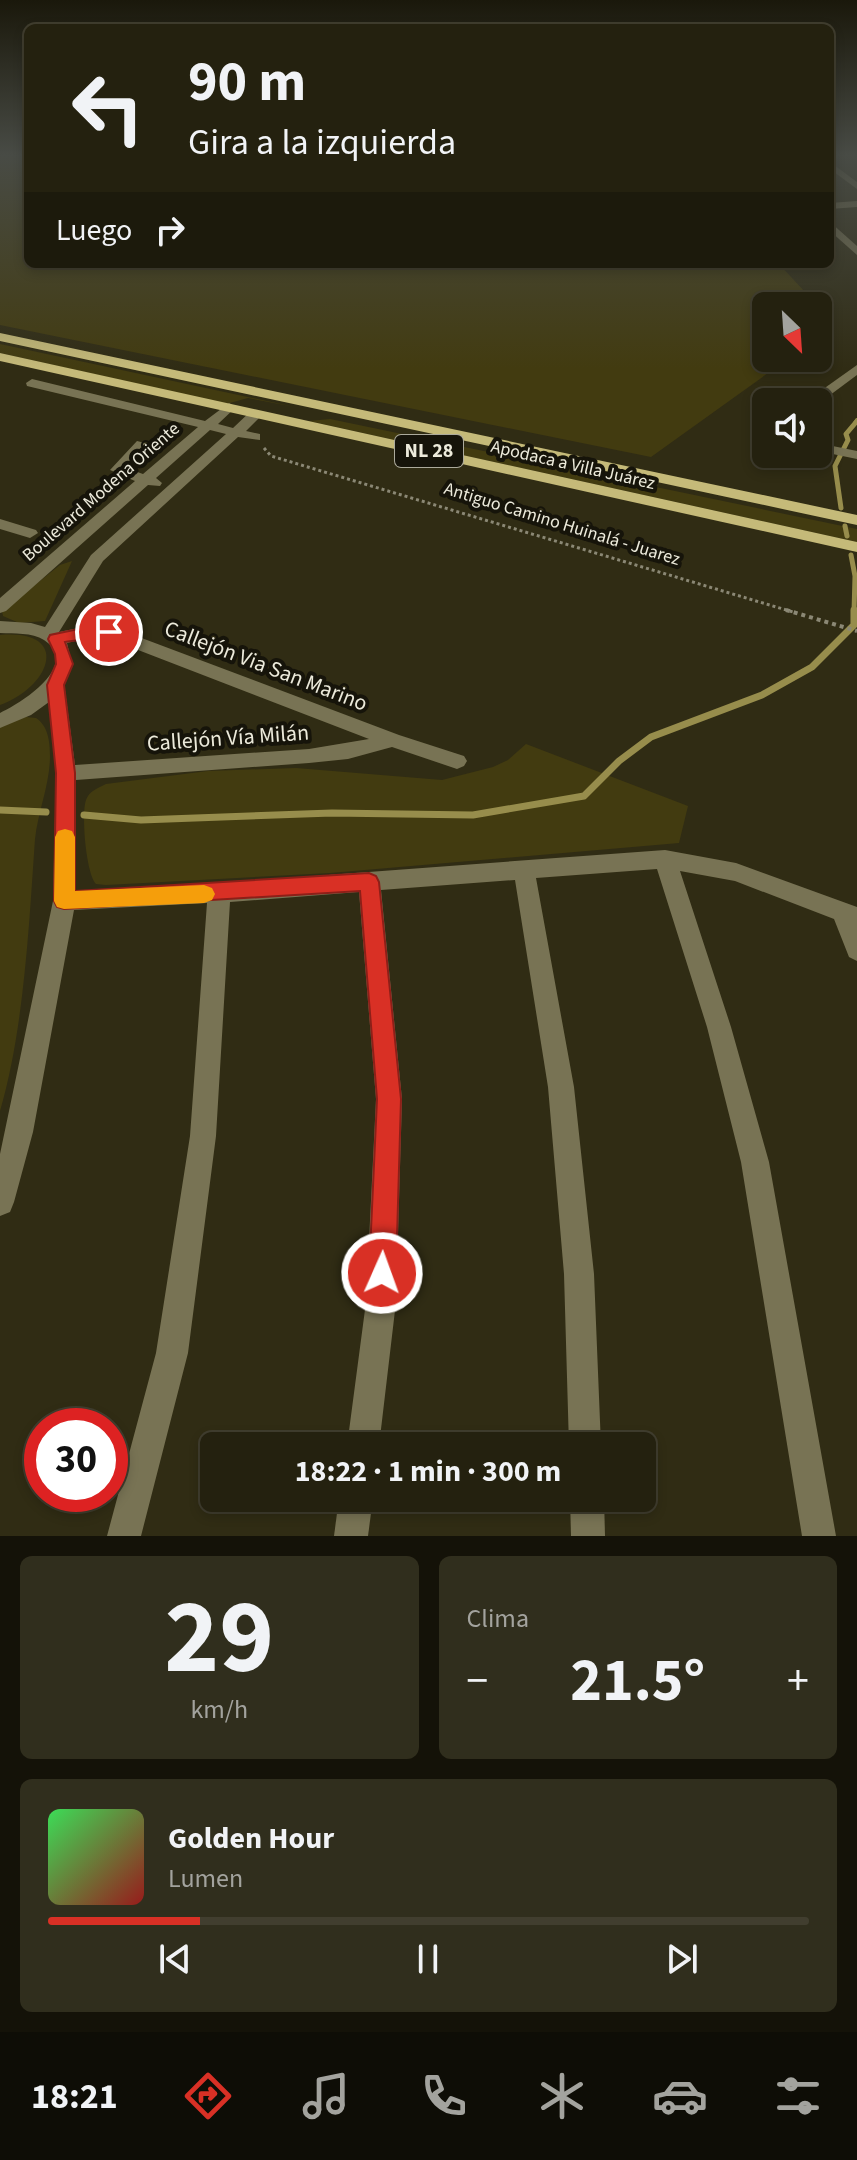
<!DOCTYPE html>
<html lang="es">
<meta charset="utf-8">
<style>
:root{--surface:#24210f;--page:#302e1d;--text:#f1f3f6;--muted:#a3a39e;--line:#413e2f;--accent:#d93025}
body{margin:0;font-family:"Source Sans 3",sans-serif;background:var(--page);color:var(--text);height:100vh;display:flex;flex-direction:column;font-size:30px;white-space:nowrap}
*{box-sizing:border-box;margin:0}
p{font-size:26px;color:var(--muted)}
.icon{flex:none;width:44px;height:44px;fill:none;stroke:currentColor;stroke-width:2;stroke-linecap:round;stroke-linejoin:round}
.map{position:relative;height:1536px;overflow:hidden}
.panel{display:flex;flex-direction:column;gap:20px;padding:20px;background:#141208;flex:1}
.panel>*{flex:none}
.top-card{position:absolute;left:24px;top:24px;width:810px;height:244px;border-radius:12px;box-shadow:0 4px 12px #0003,0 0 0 2px var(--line);background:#24210f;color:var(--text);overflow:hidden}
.needle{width:52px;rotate:155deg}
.tools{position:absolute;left:752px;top:292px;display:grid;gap:16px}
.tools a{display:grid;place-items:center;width:80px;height:80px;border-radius:12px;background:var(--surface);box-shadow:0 4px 12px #0003,0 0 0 2px var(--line);font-size:40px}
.speed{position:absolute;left:24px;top:1408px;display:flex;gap:16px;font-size:40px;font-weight:700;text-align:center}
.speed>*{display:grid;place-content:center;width:104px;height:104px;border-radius:50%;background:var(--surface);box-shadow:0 4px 12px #0003,0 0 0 2px var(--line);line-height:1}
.speed .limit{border:12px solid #d22;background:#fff;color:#111}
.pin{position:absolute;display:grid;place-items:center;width:68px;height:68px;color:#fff;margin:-34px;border:4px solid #fff;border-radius:50%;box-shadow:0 2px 8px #0007}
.me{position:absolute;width:88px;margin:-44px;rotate:2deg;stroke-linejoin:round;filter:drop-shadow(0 0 6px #0008)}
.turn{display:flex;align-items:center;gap:28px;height:168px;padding:0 32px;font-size:36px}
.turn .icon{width:104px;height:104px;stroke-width:2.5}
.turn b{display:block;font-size:56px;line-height:68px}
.then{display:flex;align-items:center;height:76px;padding:0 32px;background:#0003;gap:16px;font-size:30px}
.big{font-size:60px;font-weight:700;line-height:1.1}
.panel .card{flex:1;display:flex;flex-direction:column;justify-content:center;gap:12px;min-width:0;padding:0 28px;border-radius:12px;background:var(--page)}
.panel .dial{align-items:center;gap:0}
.dial b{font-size:104px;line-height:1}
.song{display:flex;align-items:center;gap:24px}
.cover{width:96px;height:96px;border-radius:12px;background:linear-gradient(135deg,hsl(130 70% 55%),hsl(0 70% 35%))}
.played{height:8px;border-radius:4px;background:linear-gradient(90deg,var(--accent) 20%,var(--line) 20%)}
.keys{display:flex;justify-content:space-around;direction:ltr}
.heat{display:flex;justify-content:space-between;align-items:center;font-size:44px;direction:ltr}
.panel .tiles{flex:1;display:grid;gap:20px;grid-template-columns:1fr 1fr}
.card:last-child{grid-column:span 2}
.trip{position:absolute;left:200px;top:1432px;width:456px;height:80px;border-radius:12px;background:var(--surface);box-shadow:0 4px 12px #0003,0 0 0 2px var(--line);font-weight:700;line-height:80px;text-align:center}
.tabs{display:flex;height:128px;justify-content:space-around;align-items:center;background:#0e0d06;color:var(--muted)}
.tabs .icon{width:56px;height:56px}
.tabs .on{color:var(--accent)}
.tabs b{font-size:36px;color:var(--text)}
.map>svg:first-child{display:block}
</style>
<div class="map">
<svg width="857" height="1536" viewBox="0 0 857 1536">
<rect width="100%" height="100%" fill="#302c14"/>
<g fill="#423b10">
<path d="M0,154H28V264H779L818,306H766V358H789L651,457L0,325Z"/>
<path d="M0,344L295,407L248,398L226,404L0,353Z"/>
<path d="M330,419L857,529V542L309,421Z"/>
<path d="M72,561L45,621L19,623L3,616L2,611L60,565Z"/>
<path d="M0,635C71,629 52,686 0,705Z"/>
<path d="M26,717L36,718C48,726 50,741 50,756C50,784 38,811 35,839C29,925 24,1029 0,1111V725Z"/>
<path d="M526,744L688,806L679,843L330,873L106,885L96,884C86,874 81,814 86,800C89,791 98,788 106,784L208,771L296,768L442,780L493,767L508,760Z"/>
</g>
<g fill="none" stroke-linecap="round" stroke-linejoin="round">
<path stroke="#978d4c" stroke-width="4" d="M855,423L857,420"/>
<g stroke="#978d4c" stroke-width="5">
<path d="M841,508L835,466L848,440L846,434L857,421"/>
<path d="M845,526L847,536"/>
<path d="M851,555L855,576L854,612"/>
</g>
<g stroke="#978d4c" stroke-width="7">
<path d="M0,810L46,812"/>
<path d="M84,815L141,820L332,813L473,815L584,796L619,761L651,737L762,695L812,667L854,625V610"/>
</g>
<path stroke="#8b8875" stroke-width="3" stroke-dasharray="3 3" stroke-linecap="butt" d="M264,448L271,456L793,612"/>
<path stroke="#8b8875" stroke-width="4" stroke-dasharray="4 4" stroke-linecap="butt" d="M786,610L857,631"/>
<g fill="#787354" fill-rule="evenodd">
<path d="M830,162L857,182V189L830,169Z"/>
<path d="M857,201V207L830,209V203Z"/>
<path d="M830,222L857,246V255L830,231Z"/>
<path d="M857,365V375L818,404L805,402Z"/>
<path d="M32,379L205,421L229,403L236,407L218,424L233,428L252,410L264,413L246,431L260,434V440L238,437L103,561L59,632L88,626L115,628L399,735L464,756L467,761L464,766L457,769L392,747L348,759L309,763L76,780L75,891L219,883L665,850L736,863L857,907V961L849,957L834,919L735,881L680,871L731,1027L769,1162L836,1536H802L741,1162L707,1027L657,869L536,878L574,1087L594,1274L601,1446H569L564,1274L548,1087L515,880L381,890L402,1099L396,1302L379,1446H347L366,1302L376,1099L359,892L230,902L216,1136L188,1353L141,1536H107L156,1353L190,1136L207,903L74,910L33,1132L14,1202L10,1212L0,1216V1154L53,901L56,773L49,702L31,715L0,728V713C20,704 82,665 44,640C32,632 14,634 0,633V621L31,623L45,627L91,555L226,434L210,430L156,478L162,483L160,486L148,485L6,611L0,613V598L135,481L110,470L137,441L149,444L126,468L143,474L198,427L27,386L26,383ZM88,638H107L369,739L309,749L75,765L64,683L72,664L67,643Z"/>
<path d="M818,443L857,451V459L818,451Z"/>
<path d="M779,454H793L788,464L783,465L776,461Z"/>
<path d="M0,519L36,530L38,533L30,538L0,529Z"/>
<path d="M339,1498H373L368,1536H334Z"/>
<path d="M570,1498H604L605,1536H571Z"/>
</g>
<g fill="#c5ba79" fill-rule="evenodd">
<path d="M0,333L857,515V525L0,341Z"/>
<path d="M0,353L857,542V552L0,361Z"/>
</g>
</g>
<linearGradient id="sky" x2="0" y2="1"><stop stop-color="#1a180b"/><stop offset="0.42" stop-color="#484b45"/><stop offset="1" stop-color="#484b45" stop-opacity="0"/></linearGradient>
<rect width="857" height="369" fill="url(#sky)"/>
<path fill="#d93025" stroke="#8d1f18" stroke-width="2" d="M88,627H109L117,632C107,641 80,639 65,642L73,664L64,685L75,773V891L369,873L376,876L379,882L401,1099L396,1273L392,1282L382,1286L373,1282L369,1273L377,1099L360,891L64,909L57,907L54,901L56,773L47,685L56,664L55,654L48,639L50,635Z"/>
<path fill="#f59e0b" d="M65,829L72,831L75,837V891L204,885L212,888L215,894L212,900L204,903L64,909L57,907L54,901L55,837L58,831Z"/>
<g text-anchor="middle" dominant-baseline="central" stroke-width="8" stroke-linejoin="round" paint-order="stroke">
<g font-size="18" fill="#eceadb" stroke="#16140a">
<text transform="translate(573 465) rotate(13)">Apodaca a Villa Juárez</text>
<text transform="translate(101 492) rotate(-41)">Boulevard Modena Oriente</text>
<text transform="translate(562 524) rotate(17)">Antiguo Camino Huinalá - Juarez</text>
</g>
<rect fill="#16140a" stroke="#acaa9c" stroke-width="2" x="395" y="435" width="68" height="32" rx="6"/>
<g font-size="20" font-weight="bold" fill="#eceadb">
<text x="429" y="451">NL 28</text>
</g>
<g font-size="22" fill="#eceadb" stroke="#16140a">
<text transform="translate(266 666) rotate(21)">Callejón Via San Marino</text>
<text transform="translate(228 738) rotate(-4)">Callejón Vía Milán</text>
</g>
</g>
</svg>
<div class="tools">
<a><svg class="needle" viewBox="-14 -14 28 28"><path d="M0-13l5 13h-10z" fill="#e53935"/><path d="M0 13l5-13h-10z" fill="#a3a39e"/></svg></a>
<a><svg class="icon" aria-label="sound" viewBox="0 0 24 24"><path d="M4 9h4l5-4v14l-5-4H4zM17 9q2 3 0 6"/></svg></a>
</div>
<div class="speed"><div class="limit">30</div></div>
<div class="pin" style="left:109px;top:632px;background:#d93025"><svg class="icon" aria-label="arrive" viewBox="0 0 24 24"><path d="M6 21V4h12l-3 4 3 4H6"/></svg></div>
<svg class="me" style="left:382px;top:1273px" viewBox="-20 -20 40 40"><circle r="17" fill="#d93025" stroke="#fff" stroke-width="3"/><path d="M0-11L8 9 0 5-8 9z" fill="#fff"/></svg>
<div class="trip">18:22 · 1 min · 300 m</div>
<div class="top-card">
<div class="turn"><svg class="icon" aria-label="left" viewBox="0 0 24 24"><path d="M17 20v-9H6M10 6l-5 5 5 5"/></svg><div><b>90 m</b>Gira a la izquierda</div></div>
<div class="then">Luego<svg class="icon" aria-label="right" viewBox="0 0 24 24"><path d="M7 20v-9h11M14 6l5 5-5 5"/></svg></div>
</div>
</div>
<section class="panel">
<div class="tiles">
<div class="card dial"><b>29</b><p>km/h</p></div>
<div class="card"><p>Clima</p>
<div class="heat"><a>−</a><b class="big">21.5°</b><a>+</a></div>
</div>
<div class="card">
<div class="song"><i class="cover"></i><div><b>Golden Hour</b><p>Lumen</p></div></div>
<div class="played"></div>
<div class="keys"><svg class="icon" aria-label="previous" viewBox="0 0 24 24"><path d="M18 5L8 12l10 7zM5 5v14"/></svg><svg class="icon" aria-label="pause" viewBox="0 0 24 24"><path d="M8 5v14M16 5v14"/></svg><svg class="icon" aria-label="next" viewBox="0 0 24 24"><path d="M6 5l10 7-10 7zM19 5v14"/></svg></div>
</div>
</div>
</section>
<nav class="tabs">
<b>18:21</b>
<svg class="icon on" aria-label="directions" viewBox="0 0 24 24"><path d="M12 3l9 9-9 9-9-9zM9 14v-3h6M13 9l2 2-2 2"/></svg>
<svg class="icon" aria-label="music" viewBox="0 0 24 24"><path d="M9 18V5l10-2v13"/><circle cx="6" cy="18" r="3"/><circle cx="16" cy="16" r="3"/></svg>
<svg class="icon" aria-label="phone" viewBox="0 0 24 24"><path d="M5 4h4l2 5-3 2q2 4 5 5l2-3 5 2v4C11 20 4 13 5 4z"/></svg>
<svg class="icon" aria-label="climate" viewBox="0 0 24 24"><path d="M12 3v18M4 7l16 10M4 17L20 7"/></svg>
<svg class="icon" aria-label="car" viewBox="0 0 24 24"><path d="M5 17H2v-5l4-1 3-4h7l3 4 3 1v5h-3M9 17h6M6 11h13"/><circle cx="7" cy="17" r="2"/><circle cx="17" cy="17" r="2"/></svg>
<svg class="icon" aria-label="filters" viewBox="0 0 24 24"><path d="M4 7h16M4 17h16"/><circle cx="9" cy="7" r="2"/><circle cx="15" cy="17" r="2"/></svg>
</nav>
